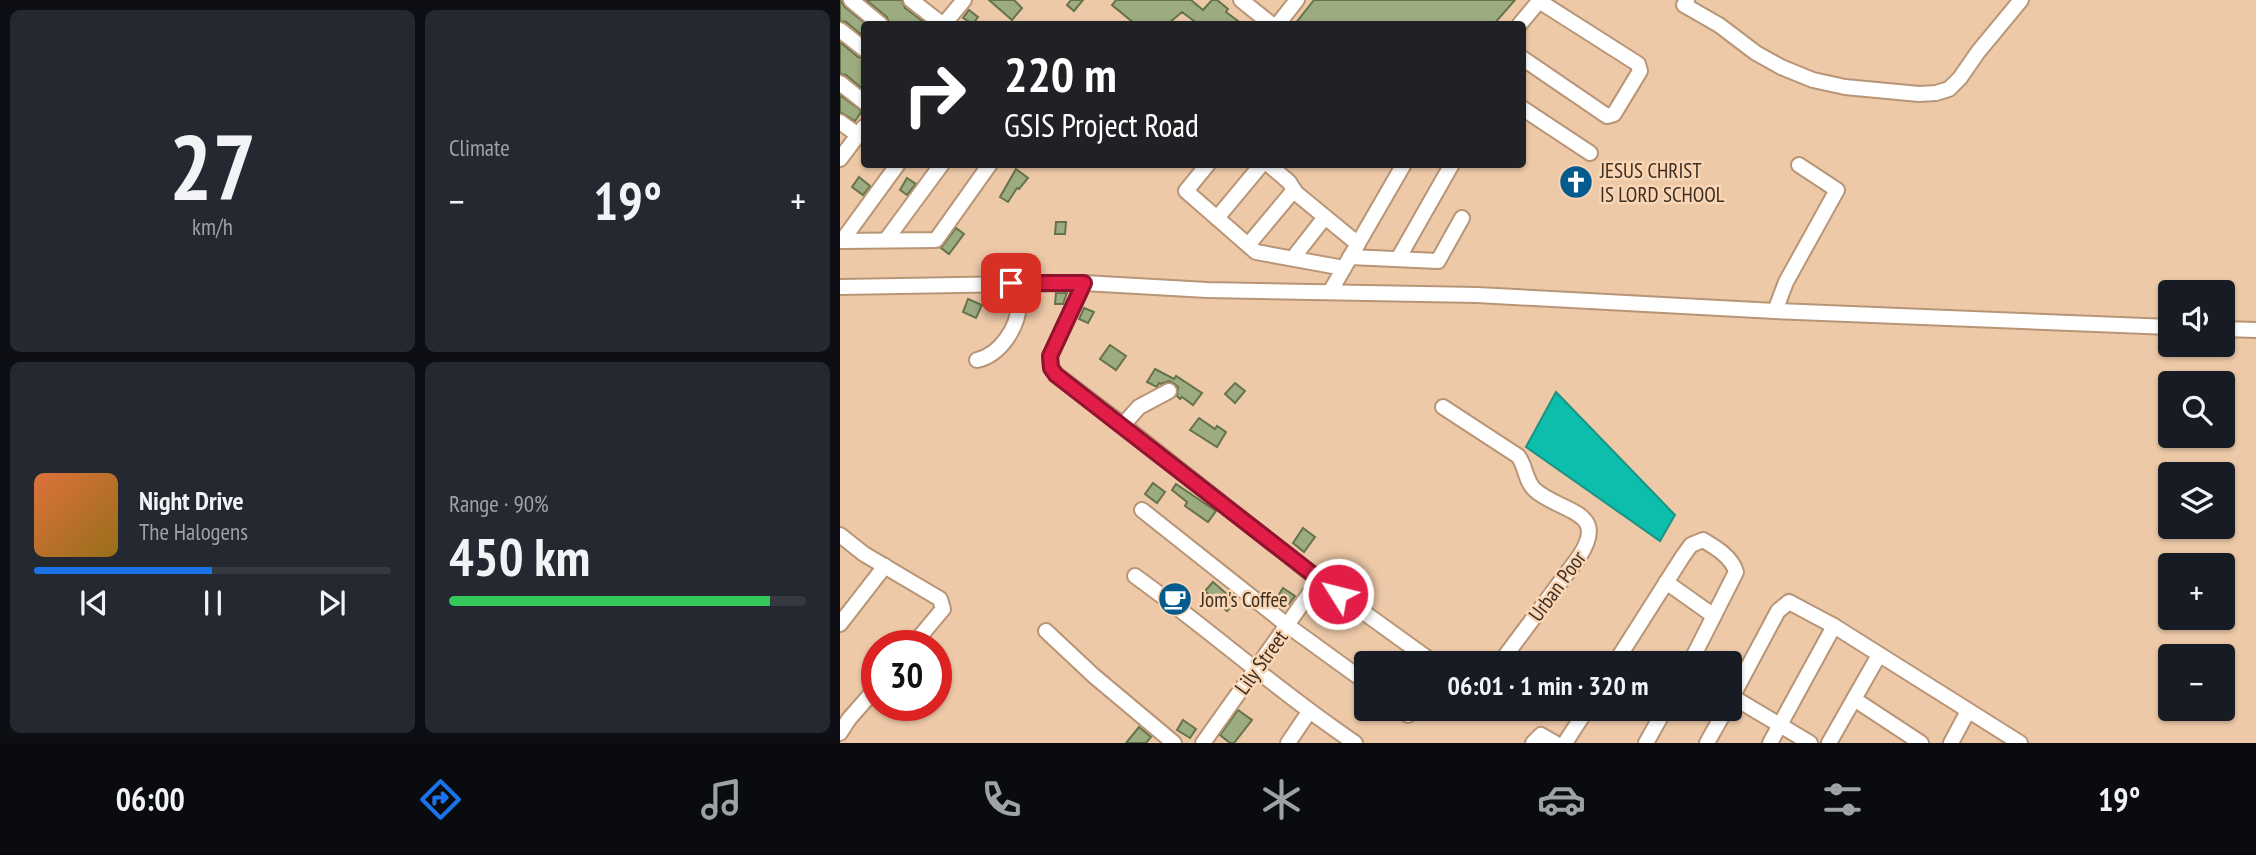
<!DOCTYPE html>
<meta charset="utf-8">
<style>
:root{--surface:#171b24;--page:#242831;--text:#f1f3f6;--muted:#9ea1a6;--line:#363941;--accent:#1a73e8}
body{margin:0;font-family:"PT Sans Narrow",sans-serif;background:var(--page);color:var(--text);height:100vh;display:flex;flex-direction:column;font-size:26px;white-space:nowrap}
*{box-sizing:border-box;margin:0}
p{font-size:23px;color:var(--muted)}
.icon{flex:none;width:38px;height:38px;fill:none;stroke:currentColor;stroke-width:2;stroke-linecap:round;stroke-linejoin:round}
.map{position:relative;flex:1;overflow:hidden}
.details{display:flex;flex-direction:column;gap:10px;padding:10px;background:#0d0f14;width:840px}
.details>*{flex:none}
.hud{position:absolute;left:21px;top:21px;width:665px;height:147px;border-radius:7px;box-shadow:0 2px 5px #0004;background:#202124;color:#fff;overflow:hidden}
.tools{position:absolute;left:1318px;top:280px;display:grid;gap:14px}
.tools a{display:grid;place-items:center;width:77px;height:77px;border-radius:7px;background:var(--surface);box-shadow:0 2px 5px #0004;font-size:35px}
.speed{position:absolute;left:21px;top:630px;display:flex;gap:14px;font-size:35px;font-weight:700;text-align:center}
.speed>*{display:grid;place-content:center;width:91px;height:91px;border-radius:50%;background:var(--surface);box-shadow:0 2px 5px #0004;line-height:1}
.speed .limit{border:10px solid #d22;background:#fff;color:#111}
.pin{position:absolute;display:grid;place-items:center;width:60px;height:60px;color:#fff;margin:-30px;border-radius:14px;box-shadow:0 4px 10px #0006}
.me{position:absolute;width:77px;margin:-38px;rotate:306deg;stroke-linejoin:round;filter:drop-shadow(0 0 5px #0008)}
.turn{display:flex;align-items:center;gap:24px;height:147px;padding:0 28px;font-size:32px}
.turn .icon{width:91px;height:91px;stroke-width:2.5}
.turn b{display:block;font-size:49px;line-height:60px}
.big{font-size:52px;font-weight:800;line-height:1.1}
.details .tile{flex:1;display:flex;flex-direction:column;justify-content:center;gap:10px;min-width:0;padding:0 24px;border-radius:10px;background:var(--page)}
.details .dial{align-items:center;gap:0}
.dial b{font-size:91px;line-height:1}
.song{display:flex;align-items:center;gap:21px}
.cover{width:84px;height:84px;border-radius:10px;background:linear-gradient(135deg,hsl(20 70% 55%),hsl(40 70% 35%))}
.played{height:7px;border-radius:4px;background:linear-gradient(90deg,var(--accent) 50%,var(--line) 50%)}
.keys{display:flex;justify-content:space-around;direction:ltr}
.heat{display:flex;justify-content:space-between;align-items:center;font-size:38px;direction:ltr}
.charge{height:10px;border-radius:5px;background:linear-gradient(90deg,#34c759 90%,var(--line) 0)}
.details .tiles{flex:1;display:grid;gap:10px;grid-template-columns:repeat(2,1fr)}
.trip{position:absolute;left:514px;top:651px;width:388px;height:70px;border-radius:7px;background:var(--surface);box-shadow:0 2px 5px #0004;font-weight:800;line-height:70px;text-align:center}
.dock{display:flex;height:112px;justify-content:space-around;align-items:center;background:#090b0e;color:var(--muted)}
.dock .icon{width:49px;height:49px}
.dock .on{color:var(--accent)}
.dock b{font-size:32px;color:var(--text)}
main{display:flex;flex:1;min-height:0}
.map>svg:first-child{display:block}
</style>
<main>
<section class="details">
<div class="tiles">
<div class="tile dial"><b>27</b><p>km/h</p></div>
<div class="tile"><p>Climate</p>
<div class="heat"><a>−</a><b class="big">19°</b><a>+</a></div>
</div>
<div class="tile">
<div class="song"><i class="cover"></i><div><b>Night Drive</b><p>The Halogens</p></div></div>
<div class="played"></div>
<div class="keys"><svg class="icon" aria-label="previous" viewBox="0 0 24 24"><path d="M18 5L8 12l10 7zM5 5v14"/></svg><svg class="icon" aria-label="pause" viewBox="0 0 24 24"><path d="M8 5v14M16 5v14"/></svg><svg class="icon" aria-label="next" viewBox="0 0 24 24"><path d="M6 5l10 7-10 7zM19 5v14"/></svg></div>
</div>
<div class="tile"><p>Range · 90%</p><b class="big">450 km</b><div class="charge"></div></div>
</div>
</section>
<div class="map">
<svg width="1416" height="743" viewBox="0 0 1416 743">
<rect width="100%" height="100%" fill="#edc9a8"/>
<path fill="#0dbead" stroke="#1b9383" stroke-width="2" d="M716,392L835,515L820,541L686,447Z"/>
<g fill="#9dab81" stroke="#65734b" stroke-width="2">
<path d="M0,0L5,7L26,24L24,37L6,22L0,21Z"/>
<path d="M26,0H62L65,8L85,23L84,24H49L47,17Z"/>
<path d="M149,0H174L182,8L172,20Z"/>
<path d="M231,0H243L234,11L227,5Z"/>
<path d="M276,0H351L363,10L372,0H377L388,9L386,12L402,24H358L342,12L328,24H295L272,5Z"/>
<path d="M474,0H675L654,24H455Z"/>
<path d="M129,10L138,17L133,24L123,18Z"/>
<path d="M0,42L18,57L24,58V90L6,75L0,74Z"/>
<path d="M0,95L22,111L15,121L0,112Z"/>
<path d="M176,169L188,178L179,189L177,188L168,202L160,197Z"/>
<path d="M19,177L30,186L23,195L12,187Z"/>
<path d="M67,178L76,184L67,195L60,190Z"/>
<path d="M216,222H226L225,234H215Z"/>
<path d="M116,228L124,234L109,254L101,248Z"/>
<path d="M216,293H227L223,304H215Z"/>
<path d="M128,299L142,305L136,318L123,312Z"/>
<path d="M244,308L254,312L248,323L239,319Z"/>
<path d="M270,345L286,356L276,370L260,359Z"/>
<path d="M315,369L334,379L336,376L362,393L353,405L342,397L340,399L337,396L338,387L333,383L329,381L321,384L319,383L317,387L307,382Z"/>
<path d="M395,383L405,391L395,403L385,394Z"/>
<path d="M359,418L375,429L377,426L386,432L377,447L350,430Z"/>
<path d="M313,483L325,492L317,503L305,494Z"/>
<path d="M336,484L376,511L368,522L345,506L347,502L332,490Z"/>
<path d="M463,528L475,537L464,552L453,543Z"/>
<path d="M373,582L396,602L387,611L365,591Z"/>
<path d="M443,588L455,596L446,608L435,601Z"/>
<path d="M398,710L412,720L394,743H390L380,735Z"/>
<path d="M343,720L356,729L350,738L337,730Z"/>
<path d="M299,727L311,737L306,743H286Z"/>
</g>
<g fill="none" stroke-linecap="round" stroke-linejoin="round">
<g stroke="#b89576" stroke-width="18">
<g id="minor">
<path d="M11,0L40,24"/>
<path d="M71,0L102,24"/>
<path d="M401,0L431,24"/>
<path d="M847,0L844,5L879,25L916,53L941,67L973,80L1005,87L1079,94L1096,93L1109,89L1120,78L1138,52L1181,0"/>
<path d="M104,24L124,0"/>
<path d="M438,24L457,0"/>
<path d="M680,24L700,0"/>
<path d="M0,30L24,49"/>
<path d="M682,58L767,116L774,114L800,71L798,64L699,1"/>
<path d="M0,83L24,102"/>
<path d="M682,108L750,153"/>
<path d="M0,122L18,135"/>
<path d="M0,159L24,127"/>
<path d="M368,164L346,191L416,252L504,268"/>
<path d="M428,164L449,182L456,193L518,244"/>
<path d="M377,218L422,164"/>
<path d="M46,240L102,164"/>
<path d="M0,241H2L58,164"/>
<path d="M2,241L96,240L150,164"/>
<path d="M408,245L454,190"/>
<path d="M510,257L598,261L622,218"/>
<path d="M453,258L485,217"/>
<path d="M558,259L612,164"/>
<path d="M244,283L210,356L211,368L217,375L283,425L479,580L594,663"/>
<path d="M0,287L244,283L367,290L637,295L935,311L1330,327"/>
<path d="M490,292L564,164"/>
<path d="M935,311L946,282L997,190L959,165"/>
<path d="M1382,329L1416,330"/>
<path d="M137,360C160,355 178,328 179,304C179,297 174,289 171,283"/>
<path d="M603,407L678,456C686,466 685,481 695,490C721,513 770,510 739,557L660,663"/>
<path d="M283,425L299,407L329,391"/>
<path d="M302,510L447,625L527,683"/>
<path d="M0,535L24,554L100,599L103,609L72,646"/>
<path d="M295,576C370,630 439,692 515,743"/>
<path d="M826,582L874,616"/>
<path d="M0,624L45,566"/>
<path d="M206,631L254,676L334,743"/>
<path d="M775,663L843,556L851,545L863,540C875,547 892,557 896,572L850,663"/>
<path d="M891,696L970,743"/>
<path d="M891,699L938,611L949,602L994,626L1180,743"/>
<path d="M1014,699L1081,743"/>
<path d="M561,709L568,715"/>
<path d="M0,733L9,719L37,687"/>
<path d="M363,743L479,580"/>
<path d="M448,743L469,712"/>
<path d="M693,743L701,735L715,743"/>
<path d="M725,743L747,709"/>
<path d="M806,743L825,709"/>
<path d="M867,743L886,709"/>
<path d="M930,743L994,626"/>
<path d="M989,743L1039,655"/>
<path d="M1111,743L1128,711"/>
</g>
</g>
<use href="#minor" stroke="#fff" stroke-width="14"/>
</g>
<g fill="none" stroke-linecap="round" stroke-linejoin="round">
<g stroke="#92132f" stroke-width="18">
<path id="route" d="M171,283H244L210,356L211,368L216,375L498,594"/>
</g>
<use href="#route" stroke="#e11d48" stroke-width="12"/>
</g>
<defs>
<g id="church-disc" transform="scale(1.75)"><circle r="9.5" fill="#055b8d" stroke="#fbd6b5"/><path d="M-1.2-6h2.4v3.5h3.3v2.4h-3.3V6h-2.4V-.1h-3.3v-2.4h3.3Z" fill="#fff"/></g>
<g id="cafe-disc" transform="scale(1.75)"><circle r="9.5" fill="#055b8d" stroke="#fbd6b5"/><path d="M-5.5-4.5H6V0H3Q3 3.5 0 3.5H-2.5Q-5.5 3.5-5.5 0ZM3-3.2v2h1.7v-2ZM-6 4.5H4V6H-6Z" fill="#fff"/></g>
</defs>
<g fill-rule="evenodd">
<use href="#church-disc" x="736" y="182"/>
<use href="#cafe-disc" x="335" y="599"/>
</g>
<g text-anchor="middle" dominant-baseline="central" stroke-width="5" stroke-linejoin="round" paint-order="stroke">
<g font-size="21" fill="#3c2e21" stroke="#fbd6b5" text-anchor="start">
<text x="760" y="170">JESUS CHRIST<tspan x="760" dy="24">IS LORD SCHOOL</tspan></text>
<text x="360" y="599">Jom's Coffee</text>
</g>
<g font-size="21" fill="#3c2e21" stroke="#fbd6b5">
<text transform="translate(717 586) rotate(-54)">Urban Poor</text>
<text transform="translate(421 662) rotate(-54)">Lily Street</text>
</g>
</g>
</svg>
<div class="tools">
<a><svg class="icon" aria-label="sound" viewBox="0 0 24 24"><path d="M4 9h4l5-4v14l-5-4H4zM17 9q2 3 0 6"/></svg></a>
<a><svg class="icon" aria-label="search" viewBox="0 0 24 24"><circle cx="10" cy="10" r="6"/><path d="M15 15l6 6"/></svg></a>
<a><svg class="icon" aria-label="layers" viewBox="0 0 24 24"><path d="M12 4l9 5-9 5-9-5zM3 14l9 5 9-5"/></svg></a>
<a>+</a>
<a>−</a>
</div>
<div class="speed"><div class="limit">30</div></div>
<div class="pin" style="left:171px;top:283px;background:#d93025"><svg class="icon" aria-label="arrive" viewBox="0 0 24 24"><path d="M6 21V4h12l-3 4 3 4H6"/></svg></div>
<svg class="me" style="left:498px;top:594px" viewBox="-20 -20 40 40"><circle r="17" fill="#e11d48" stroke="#fff" stroke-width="3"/><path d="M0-11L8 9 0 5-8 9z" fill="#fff"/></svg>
<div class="trip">06:01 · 1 min · 320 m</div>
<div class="hud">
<div class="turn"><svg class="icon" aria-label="right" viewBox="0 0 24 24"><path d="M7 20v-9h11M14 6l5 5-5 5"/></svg><div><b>220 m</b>GSIS Project Road</div></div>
</div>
</div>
</main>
<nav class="dock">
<b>06:00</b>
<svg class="icon on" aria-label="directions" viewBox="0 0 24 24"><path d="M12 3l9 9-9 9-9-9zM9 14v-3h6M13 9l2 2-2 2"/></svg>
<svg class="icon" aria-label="music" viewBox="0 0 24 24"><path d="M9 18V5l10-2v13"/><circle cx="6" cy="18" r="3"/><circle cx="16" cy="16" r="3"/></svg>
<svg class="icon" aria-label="phone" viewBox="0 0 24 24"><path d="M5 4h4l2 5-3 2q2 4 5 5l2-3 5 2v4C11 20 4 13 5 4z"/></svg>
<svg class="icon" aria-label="climate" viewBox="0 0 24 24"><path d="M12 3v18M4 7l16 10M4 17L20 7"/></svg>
<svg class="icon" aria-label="car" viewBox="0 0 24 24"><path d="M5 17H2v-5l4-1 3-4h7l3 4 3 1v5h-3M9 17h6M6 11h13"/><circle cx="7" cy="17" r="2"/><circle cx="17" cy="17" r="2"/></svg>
<svg class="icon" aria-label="filters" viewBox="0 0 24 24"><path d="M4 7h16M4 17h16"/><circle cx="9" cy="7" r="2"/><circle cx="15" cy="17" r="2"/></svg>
<b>19°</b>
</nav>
